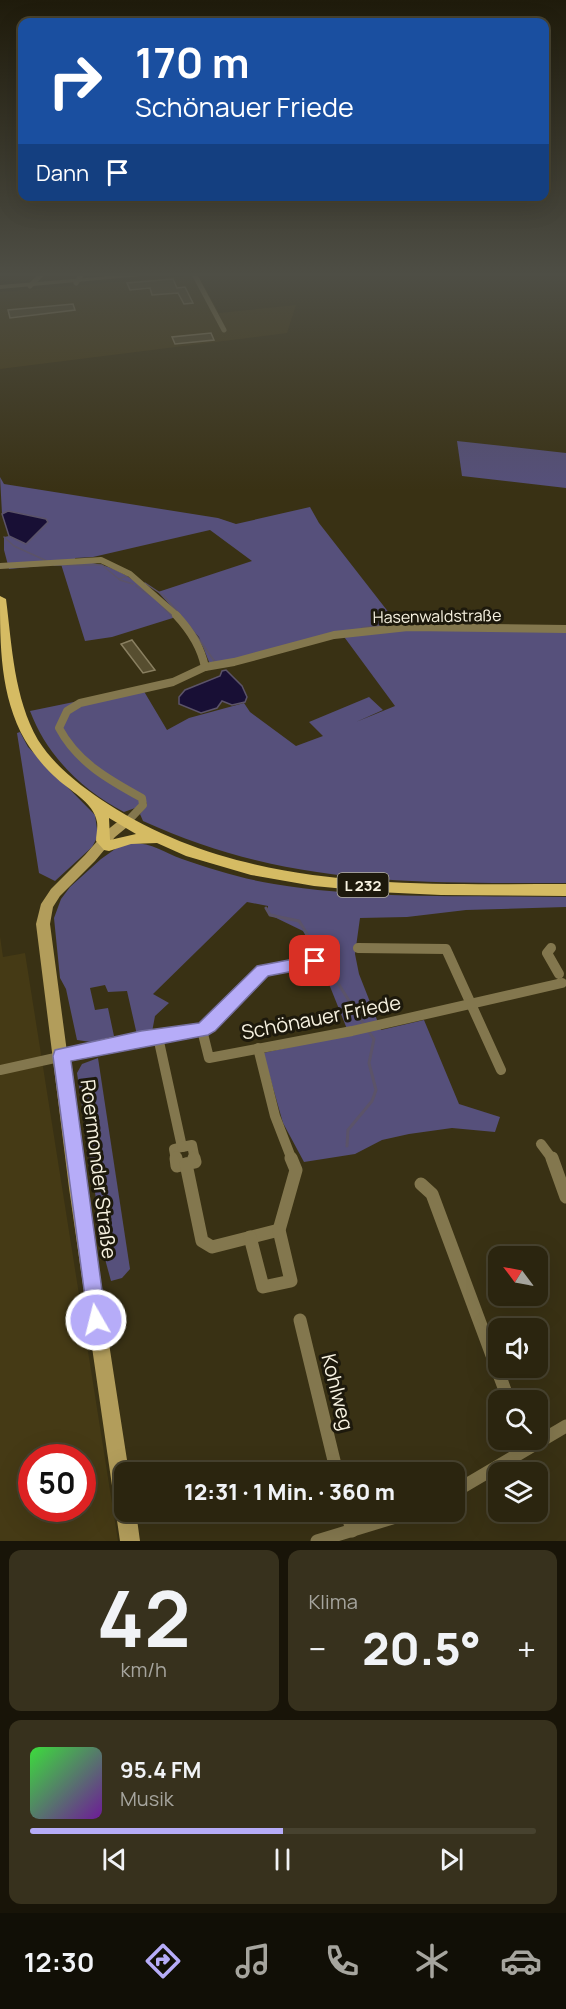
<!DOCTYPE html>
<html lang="de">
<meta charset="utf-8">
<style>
:root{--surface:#2b250f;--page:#37311d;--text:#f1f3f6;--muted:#a6a59e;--line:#47422f;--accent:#b6acf8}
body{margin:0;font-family:Manrope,sans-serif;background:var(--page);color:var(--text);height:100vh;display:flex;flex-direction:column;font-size:22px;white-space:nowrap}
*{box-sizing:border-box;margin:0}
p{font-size:20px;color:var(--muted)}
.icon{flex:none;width:33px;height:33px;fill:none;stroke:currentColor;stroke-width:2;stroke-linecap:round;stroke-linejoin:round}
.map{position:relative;height:1541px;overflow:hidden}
.details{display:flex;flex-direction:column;gap:9px;padding:9px;background:#181408;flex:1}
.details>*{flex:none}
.banner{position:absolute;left:18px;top:18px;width:531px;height:183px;border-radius:12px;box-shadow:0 6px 24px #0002,0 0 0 2px var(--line);background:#1a4fa0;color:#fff;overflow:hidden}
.needle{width:39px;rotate:302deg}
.controls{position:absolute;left:488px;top:1246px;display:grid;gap:12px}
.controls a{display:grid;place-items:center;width:60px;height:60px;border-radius:12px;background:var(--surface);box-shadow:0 6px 24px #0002,0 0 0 2px var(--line);font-size:30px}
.speed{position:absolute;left:18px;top:1444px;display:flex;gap:12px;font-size:30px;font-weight:700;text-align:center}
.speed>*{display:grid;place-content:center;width:78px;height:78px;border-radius:50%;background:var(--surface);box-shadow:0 6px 24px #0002,0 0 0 2px var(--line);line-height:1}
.speed .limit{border:9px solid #d22;background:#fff;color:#111}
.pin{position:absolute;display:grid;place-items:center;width:51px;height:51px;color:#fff;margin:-26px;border-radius:12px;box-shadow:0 3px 9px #0006}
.me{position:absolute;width:66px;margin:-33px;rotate:352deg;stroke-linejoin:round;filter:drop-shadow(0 0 4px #0008)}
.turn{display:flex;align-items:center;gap:21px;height:126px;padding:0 18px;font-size:27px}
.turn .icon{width:78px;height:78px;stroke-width:2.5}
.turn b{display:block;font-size:42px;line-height:51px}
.then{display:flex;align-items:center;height:57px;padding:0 18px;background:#0003;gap:12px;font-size:22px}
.big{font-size:45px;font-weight:800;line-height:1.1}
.details .widget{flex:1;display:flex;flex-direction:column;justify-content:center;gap:9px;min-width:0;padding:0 21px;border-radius:12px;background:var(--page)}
.details .dial{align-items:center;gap:0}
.dial b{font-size:78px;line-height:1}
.song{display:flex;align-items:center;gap:18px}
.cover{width:72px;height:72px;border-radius:9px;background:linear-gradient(135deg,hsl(120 70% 55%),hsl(280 70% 35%))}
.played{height:6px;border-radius:3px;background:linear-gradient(90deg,var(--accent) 50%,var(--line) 50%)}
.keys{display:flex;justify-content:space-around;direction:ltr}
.heat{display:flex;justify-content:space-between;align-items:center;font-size:33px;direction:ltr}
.details .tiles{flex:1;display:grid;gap:9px;grid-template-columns:1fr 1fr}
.widget:last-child{grid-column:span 2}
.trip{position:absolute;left:114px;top:1462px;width:351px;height:60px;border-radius:12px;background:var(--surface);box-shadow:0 6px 24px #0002,0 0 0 2px var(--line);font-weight:800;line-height:60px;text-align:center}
.tabs{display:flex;height:96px;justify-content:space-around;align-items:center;background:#110f06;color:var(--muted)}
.tabs .icon{width:42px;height:42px}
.tabs .active{color:var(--accent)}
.tabs b{font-size:27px;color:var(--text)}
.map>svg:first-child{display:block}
</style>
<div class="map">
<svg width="566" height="1541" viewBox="0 0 566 1541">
<rect width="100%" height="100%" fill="#393114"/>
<g fill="#453a15" fill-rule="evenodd">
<path d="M198,275L219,313L296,305L287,333L0,369V292Z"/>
<path d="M0,936L3,957L25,953L118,1541H0ZM32,1458H82V1509H32Z"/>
</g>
<g fill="#56507b">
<path d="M457,441L566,453V488L462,476Z"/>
<path d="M0,477L4,484L218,518L236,524L310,507L319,523L400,627L566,629V883C414,883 285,886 143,821L140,814L147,804L143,795L138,807L124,812C82,790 47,756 30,711L142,688L167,730L189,718L244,703L250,712L296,746L323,736L309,722L369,697L383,710L356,722L395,706L342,634L224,664L209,662L199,637L158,592L252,561L210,530L93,557L75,558L76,562C121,561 145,589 176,617L112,637L85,641L61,564L9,569L4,550V537L9,536L26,544L47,522L9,511L2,514Z"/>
<path d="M20,732L28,747L95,815L98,836L92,847L55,881L39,873L17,733Z"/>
<path d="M130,843C151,842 163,852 182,859C211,869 243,879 274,884C370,900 469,895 566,897V907L466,910L407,917L360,918L355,954L359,974L381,1030L424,1020L459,1104L500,1117L495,1132L452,1128L409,1134L382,1140L355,1154L304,1162L283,1123L263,1053L349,1034L319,959L303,931L268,914V906L247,902L153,994L169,1003L155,1016L152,1032L137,1035L127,991L108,992L105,985L90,988L95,1010L108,1008L114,1036L91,1042L77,1040L66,989L60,978L54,918L61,899L70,887L101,859L118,847Z"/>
<path d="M98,1058L130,1269L122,1278L111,1281L105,1259L77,1073L82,1064Z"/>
</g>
<g fill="#180f35" stroke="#5b5369" stroke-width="1.5">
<path d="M8,511L46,519L48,522L26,544L9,536L2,514Z"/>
<path d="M226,670L242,686L247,697L245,702L232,705L222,701L217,708L201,713L179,704V697L185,690L220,676L222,671Z"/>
</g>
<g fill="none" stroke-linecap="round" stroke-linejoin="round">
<g stroke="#5b5369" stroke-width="1.5">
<path d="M4,537L14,546L47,561"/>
<path d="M54,565H102L120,580L133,584"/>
<path d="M119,579L127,576"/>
<path d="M145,583L163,595L179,613"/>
<path d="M136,586L151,596"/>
<path d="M160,604L172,616"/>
</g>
<g stroke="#5b5369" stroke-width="2">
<path d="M171,615L173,617"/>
<path d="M188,624L215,662"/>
<path d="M362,628L389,624"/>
</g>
<g stroke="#5b5369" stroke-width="3">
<path d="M266,908L270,915L299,921L363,1023"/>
<path d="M347,1146L348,1130L372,1101L376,1090L369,1063L374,1039L369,1032"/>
</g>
</g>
<g fill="#574e30" stroke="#897f60" stroke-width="1.5">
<path d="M173,279L177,288L185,287L193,303L184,304L178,293L152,295L150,288L130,290L127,283Z"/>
<path d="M73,304L75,310L10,318L8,310Z"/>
<path d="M211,333L214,340L175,344L172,337Z"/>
<path d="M132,640L155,670L143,673L121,644Z"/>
</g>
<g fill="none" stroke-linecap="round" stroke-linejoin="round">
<g stroke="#83774e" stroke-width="5">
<path d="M194,274L224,330"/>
<path d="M76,283L82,274"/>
<path d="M30,286L42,274"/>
</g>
<path stroke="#83774e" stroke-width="6" d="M0,566L101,560L130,574L178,616"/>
<g stroke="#83774e" stroke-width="8">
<path d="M176,615C190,630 201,647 205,667"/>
<path d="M126,823L143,805L142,798C109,780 77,762 59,728L67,711L80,703L173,682L205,667L234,662L334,635L408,627L566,629"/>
</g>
<g stroke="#83774e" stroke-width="10">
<path d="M358,948L446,949L501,1070"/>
<path d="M551,948L547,953L559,974"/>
<path d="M202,1030L209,1058L352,1031L562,983"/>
<path d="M158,1037L182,1147L174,1149L176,1160"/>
<path d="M258,1048L275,1116L292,1160"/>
<path d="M0,1070L141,1039L202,1030L263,971L315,961"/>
<path d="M541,1144L553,1160"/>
<path d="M182,1147L192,1145L195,1160"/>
</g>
<g stroke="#83774e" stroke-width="13">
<path d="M176,1158L177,1166L186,1164"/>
<path d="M194,1158L195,1162L186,1164L202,1241L212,1247L279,1230"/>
<path d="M552,1158L566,1197"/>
<path d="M421,1184L432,1194L509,1401"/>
<path d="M250,1237L263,1287L291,1281L279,1230L296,1170L291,1158"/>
<path d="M300,1320L337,1473"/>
<path d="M525,1440L528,1448"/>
<path d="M454,1492L566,1426"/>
<path d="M347,1512L352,1531"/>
<path d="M317,1541L412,1512"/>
</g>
<path fill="#83774e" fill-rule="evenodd" d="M135,274H163L0,289V285Z"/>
<path fill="#b29d5b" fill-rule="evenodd" d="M126,819L132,823L115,837L95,861L60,896L53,907L50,924L85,1188L129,1473H124V1512H136L140,1541H120L69,1188L36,924L41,904L51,889L85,855L106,831L116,823Z"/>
<path fill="#d5bb63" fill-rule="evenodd" d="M0,596L6,599C12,646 14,698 38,740C55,767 82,787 108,804C244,892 410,884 566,884V896L441,895L377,892L314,886L251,875L186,856L157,843L131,844L109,851L104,850L96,841C96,835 98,828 97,822C94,802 68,790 54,776C43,766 33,753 25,740C0,696 0,645 0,596ZM109,818L136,834L110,840Z"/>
</g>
<linearGradient id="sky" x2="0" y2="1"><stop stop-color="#1f1b0b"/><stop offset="0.56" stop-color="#4e4e45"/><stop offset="1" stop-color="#4e4e45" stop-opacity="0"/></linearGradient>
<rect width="566" height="490" fill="url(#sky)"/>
<path fill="#b6acf8" stroke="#7670a1" stroke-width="1.5" d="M315,955L323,961L320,966L268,976L215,1031L208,1035L71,1061L106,1320L103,1327L96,1330L89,1327L53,1056L55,1050L141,1031L199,1023L257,966Z"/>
<g text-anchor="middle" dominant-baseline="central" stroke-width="6" stroke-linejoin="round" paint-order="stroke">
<rect fill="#1d190c" stroke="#b6b2a2" stroke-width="1.5" x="337.5" y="873" width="51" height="24" rx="4.5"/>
<g font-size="15" font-weight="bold" fill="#f8f3e2">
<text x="363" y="885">L 232</text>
</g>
<g font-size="16" fill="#f8f3e2" stroke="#1d190c">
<text transform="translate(437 616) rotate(-1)">Hasenwaldstraße</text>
</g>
<g font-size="20" fill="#f8f3e2" stroke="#1d190c">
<text transform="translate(321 1017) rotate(-11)">Schönauer Friede</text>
<text transform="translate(99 1169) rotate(83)">Roermonder Straße</text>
<text transform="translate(338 1392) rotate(76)">Kohlweg</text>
</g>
</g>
</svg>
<div class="controls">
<a><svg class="needle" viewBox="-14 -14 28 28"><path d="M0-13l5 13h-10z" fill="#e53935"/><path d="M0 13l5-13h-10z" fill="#a6a59e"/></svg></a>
<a><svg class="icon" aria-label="sound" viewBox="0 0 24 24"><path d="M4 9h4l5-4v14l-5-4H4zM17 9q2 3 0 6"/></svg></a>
<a><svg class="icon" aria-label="search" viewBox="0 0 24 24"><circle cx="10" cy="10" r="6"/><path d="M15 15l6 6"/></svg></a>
<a><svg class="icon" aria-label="layers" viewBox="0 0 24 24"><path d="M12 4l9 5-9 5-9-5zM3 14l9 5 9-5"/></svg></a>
</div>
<div class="speed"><div class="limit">50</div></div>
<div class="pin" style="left:315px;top:961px;background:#d93025"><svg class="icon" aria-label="arrive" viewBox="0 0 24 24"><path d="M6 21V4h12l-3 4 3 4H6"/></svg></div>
<svg class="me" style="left:96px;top:1320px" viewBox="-20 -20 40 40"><circle r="17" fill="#b6acf8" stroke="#fff" stroke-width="3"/><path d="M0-11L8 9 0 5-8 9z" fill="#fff"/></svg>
<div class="trip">12:31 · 1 Min. · 360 m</div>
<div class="banner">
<div class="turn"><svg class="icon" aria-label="right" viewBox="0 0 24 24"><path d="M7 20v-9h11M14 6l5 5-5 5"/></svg><div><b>170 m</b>Schönauer Friede</div></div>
<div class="then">Dann<svg class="icon" aria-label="arrive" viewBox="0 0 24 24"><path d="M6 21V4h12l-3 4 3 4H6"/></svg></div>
</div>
</div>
<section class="details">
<div class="tiles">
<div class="widget dial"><b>42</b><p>km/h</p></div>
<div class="widget"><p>Klima</p>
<div class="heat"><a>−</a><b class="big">20.5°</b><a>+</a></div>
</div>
<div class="widget">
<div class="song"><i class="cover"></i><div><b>95.4 FM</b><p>Musik</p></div></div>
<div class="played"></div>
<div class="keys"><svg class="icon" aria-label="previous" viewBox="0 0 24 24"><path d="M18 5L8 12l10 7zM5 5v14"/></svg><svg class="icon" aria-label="pause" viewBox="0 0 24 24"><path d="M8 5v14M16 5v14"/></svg><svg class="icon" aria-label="next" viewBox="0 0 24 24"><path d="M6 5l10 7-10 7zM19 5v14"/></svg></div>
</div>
</div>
</section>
<nav class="tabs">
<b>12:30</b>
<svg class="icon active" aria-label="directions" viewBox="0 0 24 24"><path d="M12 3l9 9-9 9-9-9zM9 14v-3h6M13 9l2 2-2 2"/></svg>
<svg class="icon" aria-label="music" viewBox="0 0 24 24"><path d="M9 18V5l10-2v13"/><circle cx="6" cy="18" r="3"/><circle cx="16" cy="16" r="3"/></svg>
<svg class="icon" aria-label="phone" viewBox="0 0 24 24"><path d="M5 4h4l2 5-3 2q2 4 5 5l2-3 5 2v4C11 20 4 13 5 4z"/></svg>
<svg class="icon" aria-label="climate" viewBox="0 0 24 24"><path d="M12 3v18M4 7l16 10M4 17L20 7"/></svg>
<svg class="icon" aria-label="car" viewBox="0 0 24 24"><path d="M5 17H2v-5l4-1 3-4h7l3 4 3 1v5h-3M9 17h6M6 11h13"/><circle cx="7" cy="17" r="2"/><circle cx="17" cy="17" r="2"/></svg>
</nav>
